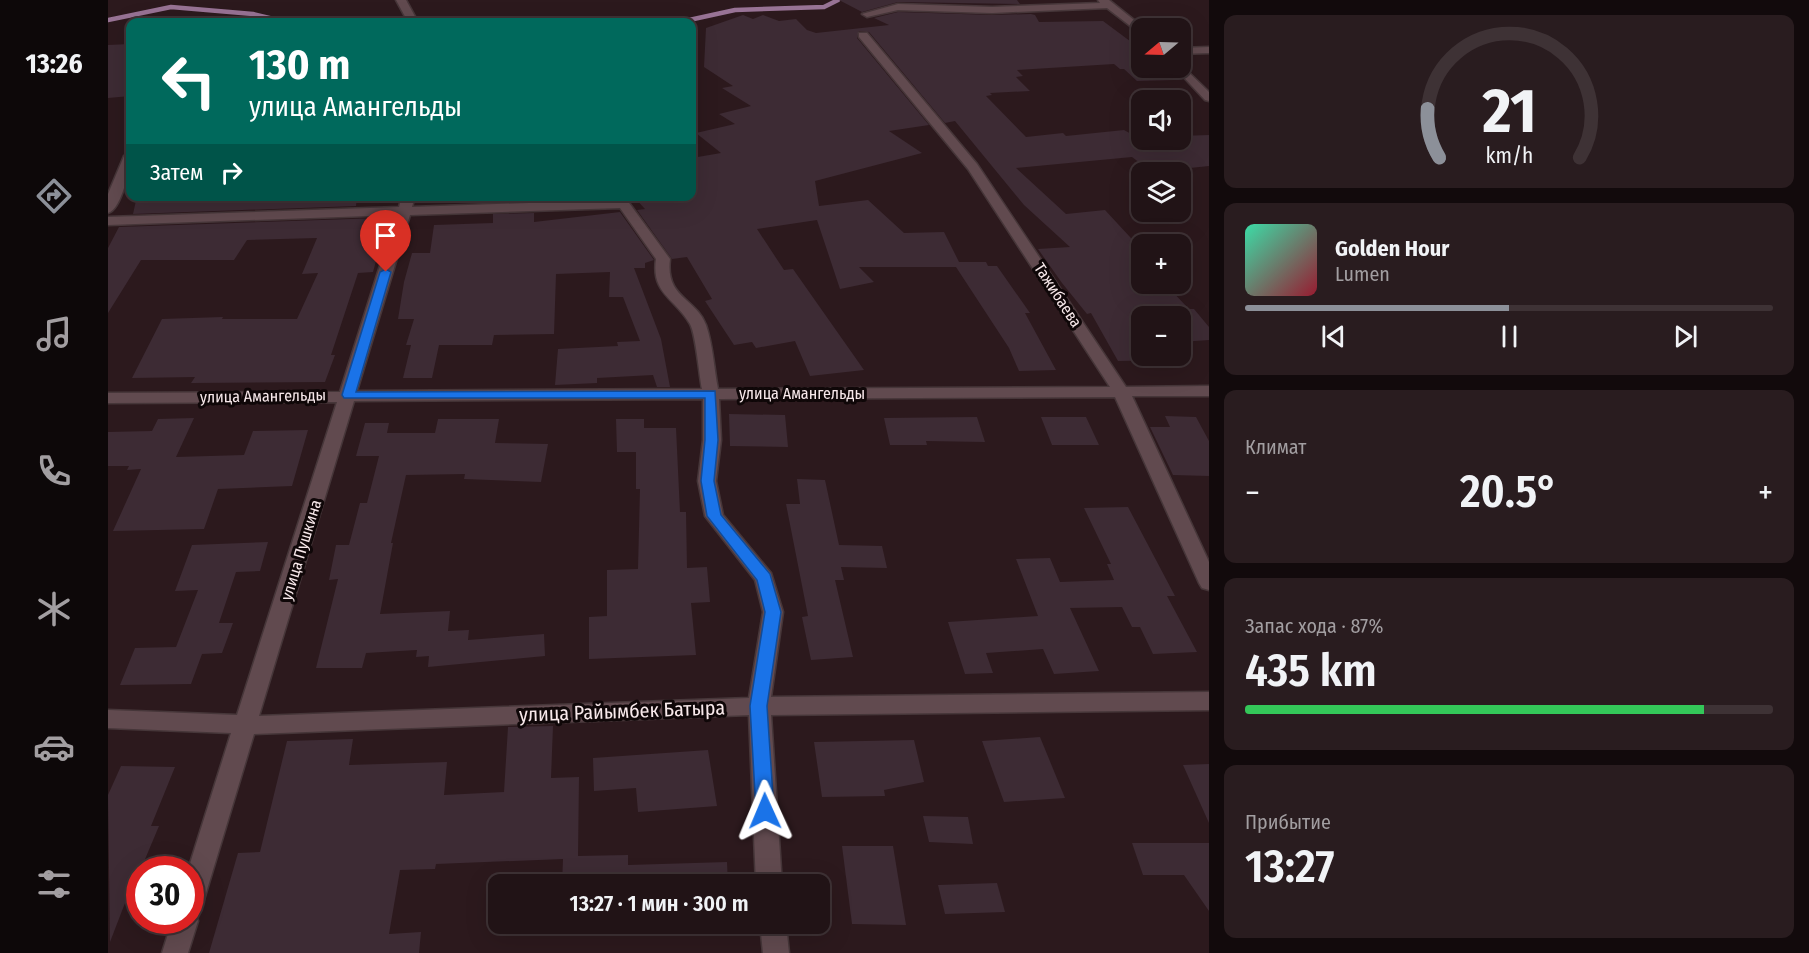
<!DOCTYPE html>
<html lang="ru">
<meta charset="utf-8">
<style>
:root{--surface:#211316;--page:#291c1f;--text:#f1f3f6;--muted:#a29ea1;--line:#3e3235;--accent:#8c9099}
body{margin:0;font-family:"Fira Sans Condensed",sans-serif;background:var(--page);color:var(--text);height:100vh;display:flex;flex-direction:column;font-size:22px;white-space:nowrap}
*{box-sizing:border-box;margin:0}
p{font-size:20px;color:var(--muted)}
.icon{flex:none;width:33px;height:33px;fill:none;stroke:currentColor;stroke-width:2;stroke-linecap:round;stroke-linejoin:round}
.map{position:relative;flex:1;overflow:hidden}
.panel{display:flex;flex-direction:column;gap:15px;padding:15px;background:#120a0c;width:600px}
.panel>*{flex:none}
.top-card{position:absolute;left:18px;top:18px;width:570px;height:183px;border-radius:12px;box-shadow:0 6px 24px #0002,0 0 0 2px var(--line);background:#00695c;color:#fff;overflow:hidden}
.needle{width:39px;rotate:251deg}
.tools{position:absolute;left:1023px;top:18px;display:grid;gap:12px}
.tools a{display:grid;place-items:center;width:60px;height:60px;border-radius:12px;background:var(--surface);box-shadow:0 6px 24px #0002,0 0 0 2px var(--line);font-size:30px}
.speed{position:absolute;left:18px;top:856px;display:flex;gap:12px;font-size:30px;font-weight:700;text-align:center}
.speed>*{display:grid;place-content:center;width:78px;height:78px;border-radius:50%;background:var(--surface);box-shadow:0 6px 24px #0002,0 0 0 2px var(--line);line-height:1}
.speed .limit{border:9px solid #d22;background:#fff;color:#111}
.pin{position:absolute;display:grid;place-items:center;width:51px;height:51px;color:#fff;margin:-62px -26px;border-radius:50% 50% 50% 0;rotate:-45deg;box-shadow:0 0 6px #0007}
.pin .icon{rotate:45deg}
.me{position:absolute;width:66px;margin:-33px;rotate:359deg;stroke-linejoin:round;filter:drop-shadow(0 0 4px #0008)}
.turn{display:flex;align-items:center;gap:21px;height:126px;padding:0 24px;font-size:27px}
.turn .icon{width:78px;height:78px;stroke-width:2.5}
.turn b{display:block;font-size:42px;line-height:51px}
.then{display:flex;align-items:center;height:57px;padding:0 24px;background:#0003;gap:12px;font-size:22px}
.big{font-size:45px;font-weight:600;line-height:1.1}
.panel .tile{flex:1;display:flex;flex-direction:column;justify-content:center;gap:9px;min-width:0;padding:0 21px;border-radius:12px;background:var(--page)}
.panel .dial{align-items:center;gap:0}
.dial svg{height:156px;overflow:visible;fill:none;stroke:var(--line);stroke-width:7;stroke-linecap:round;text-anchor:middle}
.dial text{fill:var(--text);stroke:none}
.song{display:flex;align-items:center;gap:18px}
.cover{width:72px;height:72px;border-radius:9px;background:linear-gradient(135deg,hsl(160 70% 55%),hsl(350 70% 35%))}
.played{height:6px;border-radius:3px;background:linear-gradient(90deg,var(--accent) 50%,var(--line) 50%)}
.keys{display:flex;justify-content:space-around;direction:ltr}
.heat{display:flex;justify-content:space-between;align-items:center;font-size:33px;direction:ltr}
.charge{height:9px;border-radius:4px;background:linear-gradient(90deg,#34c759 87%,var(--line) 0)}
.trip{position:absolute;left:380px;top:874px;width:342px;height:60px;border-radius:12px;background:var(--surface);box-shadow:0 6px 24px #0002,0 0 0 2px var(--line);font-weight:600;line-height:60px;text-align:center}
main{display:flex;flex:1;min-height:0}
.tabs{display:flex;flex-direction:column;width:108px;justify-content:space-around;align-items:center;background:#0d0809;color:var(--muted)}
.tabs .icon{width:42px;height:42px}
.tabs .selected{color:var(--accent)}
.tabs b{font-size:27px;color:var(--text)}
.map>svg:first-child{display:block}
</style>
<main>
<nav class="tabs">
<b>13:26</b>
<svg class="icon selected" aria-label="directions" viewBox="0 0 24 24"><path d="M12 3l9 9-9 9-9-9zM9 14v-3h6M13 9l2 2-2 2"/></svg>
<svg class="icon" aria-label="music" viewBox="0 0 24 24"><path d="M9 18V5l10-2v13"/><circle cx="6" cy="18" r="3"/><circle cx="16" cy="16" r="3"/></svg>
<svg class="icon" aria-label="phone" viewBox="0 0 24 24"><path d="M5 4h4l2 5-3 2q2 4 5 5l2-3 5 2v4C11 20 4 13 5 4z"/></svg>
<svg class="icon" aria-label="climate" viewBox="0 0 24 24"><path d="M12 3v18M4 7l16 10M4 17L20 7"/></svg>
<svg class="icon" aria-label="car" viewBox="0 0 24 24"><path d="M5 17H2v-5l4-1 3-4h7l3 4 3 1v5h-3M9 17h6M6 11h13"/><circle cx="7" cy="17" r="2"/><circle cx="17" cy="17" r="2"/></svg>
<svg class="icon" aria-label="filters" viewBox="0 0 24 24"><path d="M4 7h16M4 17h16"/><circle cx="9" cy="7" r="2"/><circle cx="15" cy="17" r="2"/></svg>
</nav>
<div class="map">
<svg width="1101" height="953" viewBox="0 0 1101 953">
<rect width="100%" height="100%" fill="#2c191d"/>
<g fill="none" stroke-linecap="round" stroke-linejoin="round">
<g stroke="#987395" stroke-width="4.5">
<path d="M0,20L63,7L145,14L178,22"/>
<path d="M572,22L627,10L716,7L730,0"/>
</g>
</g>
<g fill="#3d2b34">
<path d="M731,0H909L912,4L790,2L754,12Z"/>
<path d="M790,12L884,15L923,14L927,15L931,22L995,21L1034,50V68H1057L1064,73H1059L1067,80L1029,81L1016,69H1012L1006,64L909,70L915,76L908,77L922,91L882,93L884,95L878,96L918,137L955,133L958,136L1016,130L1034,140H1072V136L1101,135V166L1044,172L1024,157L908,168L958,214L997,210L1034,250V284H1057L1081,309H1086L1101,327V340L1072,342V316H1034V356H1068L1071,360L1010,361L983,313L979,314L954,283L930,249L962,247L916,205L847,121L837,123L761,32L751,31L749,38L821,125L781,131L814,153L707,181L711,206L760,200L796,233L836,232L851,262H878L880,266H889L922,313H917L948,370L911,371L901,348L848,267H751L766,282L732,289L709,220L649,229L676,270L685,269L756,370L702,376L687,341L648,348L644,342L626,345L597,301L604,299L579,257L564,259L529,210L537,209L525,196H584V158L613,153L588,133L627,124L611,114L643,106L614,88L625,86L596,67L598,28L635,15L645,19L655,15L671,21L688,19L699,30L708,33L781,25L766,18Z"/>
<path d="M22,44V96L0,98V45Z"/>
<path d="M29,196H249L248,206L25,214Z"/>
<path d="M512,212L546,260L537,263V268H526L553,339L562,387H549L545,375L489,378V383L447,385L450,349L510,346L509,342L532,341L515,297H501L502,272L448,274L446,334L386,335L384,345H331L324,378H295L303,345H298L306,319H290L296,282L304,253H322L326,225L385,223V214L426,213V222Z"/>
<path d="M272,218L269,232H276L265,272L250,273L223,355H227L217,382L83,383L87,377L24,378L54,319L115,317L114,319H189L210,273L194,274L209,238L139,240L126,260H33L0,313V248L11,227Z"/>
<path d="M621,414L677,415L680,447L622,446Z"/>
<path d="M1057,416L1088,417L1101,441V476L1065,475L1042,427H1062Z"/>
<path d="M869,417L877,442L818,441L819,445H782L776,418Z"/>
<path d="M933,417H978L991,445H944Z"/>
<path d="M86,418L68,457L136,455L145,431L200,430L184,486L110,489L96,529L5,531L33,469L19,470L21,466H0V432L44,431L50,419Z"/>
<path d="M330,419H391L387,443L440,444L433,482L356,479L357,474L298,475L283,543H285L272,614L342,611L340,631L361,630L360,640L436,634L437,656L320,667L321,656L308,657L309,650L258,653L254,668H208L230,579L221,580L228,545H241L252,503H259L271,456H248L257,423H281L279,433H327Z"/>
<path d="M508,419H536V428H568L572,512H578L579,568L599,567L602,602L583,603L588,655L481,659V617L499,616V570L530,569L532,489H528V452H509Z"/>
<path d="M689,479L717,480L731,545L774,546L779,568L733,567L736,580H727L745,657L703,660L694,617L700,616L678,504H692Z"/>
<path d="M1020,507L1067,596H1059L1089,652L1045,654L1032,627H1024L1014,607L962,608L991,671L946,674L935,649L878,653L885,673L857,674L840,622L930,616L908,559L942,558L952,582L1006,580L999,564H1003L976,508Z"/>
<path d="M160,542L152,571L128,572L111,623H125L114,653L94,654L83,684L12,685L27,648L68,647L90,590L67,591L84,545Z"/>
<path d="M445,726L443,778L471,777L470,856L520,855V865L619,862L620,885H454L455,859L328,864L327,869L292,870L281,934L313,932L311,953H101L130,853L152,852L179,741L245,739L241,765L339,762L336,795L396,792L400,727Z"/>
<path d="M932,737L957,798L896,802L874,741Z"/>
<path d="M806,740L816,782L776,790L777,796L714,797L706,742Z"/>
<path d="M600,750L609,806L530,812L528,788L486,791L485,758Z"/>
<path d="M1101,764V823L1075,765Z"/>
<path d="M13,766L67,767L43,826H51L35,864H32L2,942L0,795Z"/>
<path d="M815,816L860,817L865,844L821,842Z"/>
<path d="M1024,843H1101V911L1076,875H1035Z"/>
<path d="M734,846H785L798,925L744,924Z"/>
<path d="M889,883L897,912L837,914L830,885Z"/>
<path d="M452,924H518V929L452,931Z"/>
</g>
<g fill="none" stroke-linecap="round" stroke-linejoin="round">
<g stroke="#463639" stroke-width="3">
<g id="minor">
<path d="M288,0H298L310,22H300Z"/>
<path d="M990,0H1001L1036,28H1034V35L999,8L884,13L790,10L759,17L754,14L790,4L884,7L992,3Z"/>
<path d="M751,33H759L869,164L1018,387L1101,386V396H1024L1101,562V590L1094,588L1091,583L1007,397L611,399L613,440L608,481L615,515L663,573L675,612L663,697L1101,692V710L663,715L674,885H648L641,715L146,734L95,903L91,911L87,913L90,921L80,953H54L64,921H82V870H80L123,733L0,728V710L129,715L229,402L0,403V393L232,392L288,215L0,225V217L291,207L294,196H307L304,207L505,200L502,196H516L562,259C557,298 588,298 598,325C605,345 606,369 610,389L1002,387L860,169L751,37ZM512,208L548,259C543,294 567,298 582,324C588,335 591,374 594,389L249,391L302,215ZM595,399V440L590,481L597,516L647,580L655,612L641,698L151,716L246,401Z"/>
<path d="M1101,47V53L1072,54V48Z"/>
<path d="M1072,64L1101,92V101L1097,100L1068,69L1067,68H1072Z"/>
<path d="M22,152C23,165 14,209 0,213V194L16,156Z"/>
<path d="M652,924H678L681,953H655Z"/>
</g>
</g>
<use href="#minor" fill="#614a4f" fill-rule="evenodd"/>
</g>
<path fill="#1a73e8" stroke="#114b97" stroke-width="1.5" d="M278,269L283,272L248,392L607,391L610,440L606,481L613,515L662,574L673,612L659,706L666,811L664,816L657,819L651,816L648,811L642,706L657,612L649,580L599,516L593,481L597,440V398H236L234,395L272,272Z"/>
<g text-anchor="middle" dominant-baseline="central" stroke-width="6" stroke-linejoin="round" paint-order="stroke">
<g font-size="16" fill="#f8e9eb" stroke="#0f0708">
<text transform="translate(950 295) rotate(57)">Тажибаева</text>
<text x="694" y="393">улица Амангельды</text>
<text transform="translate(155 396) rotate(-1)">улица Амангельды</text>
<text transform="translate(193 550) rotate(-73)">улица Пушкина</text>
</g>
<g font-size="20" fill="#f8e9eb" stroke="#0f0708">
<text transform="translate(514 711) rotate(-2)">улица Райымбек Батыра</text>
</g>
</g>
</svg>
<div class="tools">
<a><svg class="needle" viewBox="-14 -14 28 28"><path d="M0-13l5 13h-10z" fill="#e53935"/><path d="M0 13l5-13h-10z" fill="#a29ea1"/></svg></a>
<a><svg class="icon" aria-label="sound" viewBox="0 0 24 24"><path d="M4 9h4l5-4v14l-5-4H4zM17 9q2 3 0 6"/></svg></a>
<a><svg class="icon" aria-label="layers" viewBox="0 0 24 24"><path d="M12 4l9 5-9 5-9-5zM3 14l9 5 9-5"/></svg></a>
<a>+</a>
<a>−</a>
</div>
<div class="speed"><div class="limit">30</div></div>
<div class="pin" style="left:278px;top:272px;background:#d93025"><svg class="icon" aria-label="arrive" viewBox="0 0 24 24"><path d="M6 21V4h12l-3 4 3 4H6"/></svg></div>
<svg class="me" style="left:657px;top:811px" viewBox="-20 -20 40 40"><path d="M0-17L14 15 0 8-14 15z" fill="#1a73e8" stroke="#fff" stroke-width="4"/></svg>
<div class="trip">13:27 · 1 мин · 300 m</div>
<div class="top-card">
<div class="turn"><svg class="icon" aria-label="left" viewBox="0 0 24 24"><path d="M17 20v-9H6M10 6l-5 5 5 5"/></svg><div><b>130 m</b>улица Амангельды</div></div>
<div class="then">Затем<svg class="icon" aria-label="right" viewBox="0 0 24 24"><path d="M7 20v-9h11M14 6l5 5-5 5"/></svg></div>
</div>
</div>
<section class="panel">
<div class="tile dial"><svg viewBox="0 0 100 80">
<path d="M14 69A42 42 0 1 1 86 69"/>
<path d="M14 69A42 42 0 0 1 8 44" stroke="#8c9099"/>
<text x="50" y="56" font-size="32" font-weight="700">21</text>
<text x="50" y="72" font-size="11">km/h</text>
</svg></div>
<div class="tile">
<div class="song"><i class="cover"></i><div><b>Golden Hour</b><p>Lumen</p></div></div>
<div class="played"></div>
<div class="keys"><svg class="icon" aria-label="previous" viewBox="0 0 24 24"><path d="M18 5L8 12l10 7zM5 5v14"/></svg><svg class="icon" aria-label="pause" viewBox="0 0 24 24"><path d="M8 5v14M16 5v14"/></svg><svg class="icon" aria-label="next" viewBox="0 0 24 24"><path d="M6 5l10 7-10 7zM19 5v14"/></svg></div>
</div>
<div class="tile"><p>Климат</p>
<div class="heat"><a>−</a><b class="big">20.5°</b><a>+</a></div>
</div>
<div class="tile"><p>Запас хода · 87%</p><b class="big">435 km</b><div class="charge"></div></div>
<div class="tile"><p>Прибытие</p><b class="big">13:27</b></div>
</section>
</main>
